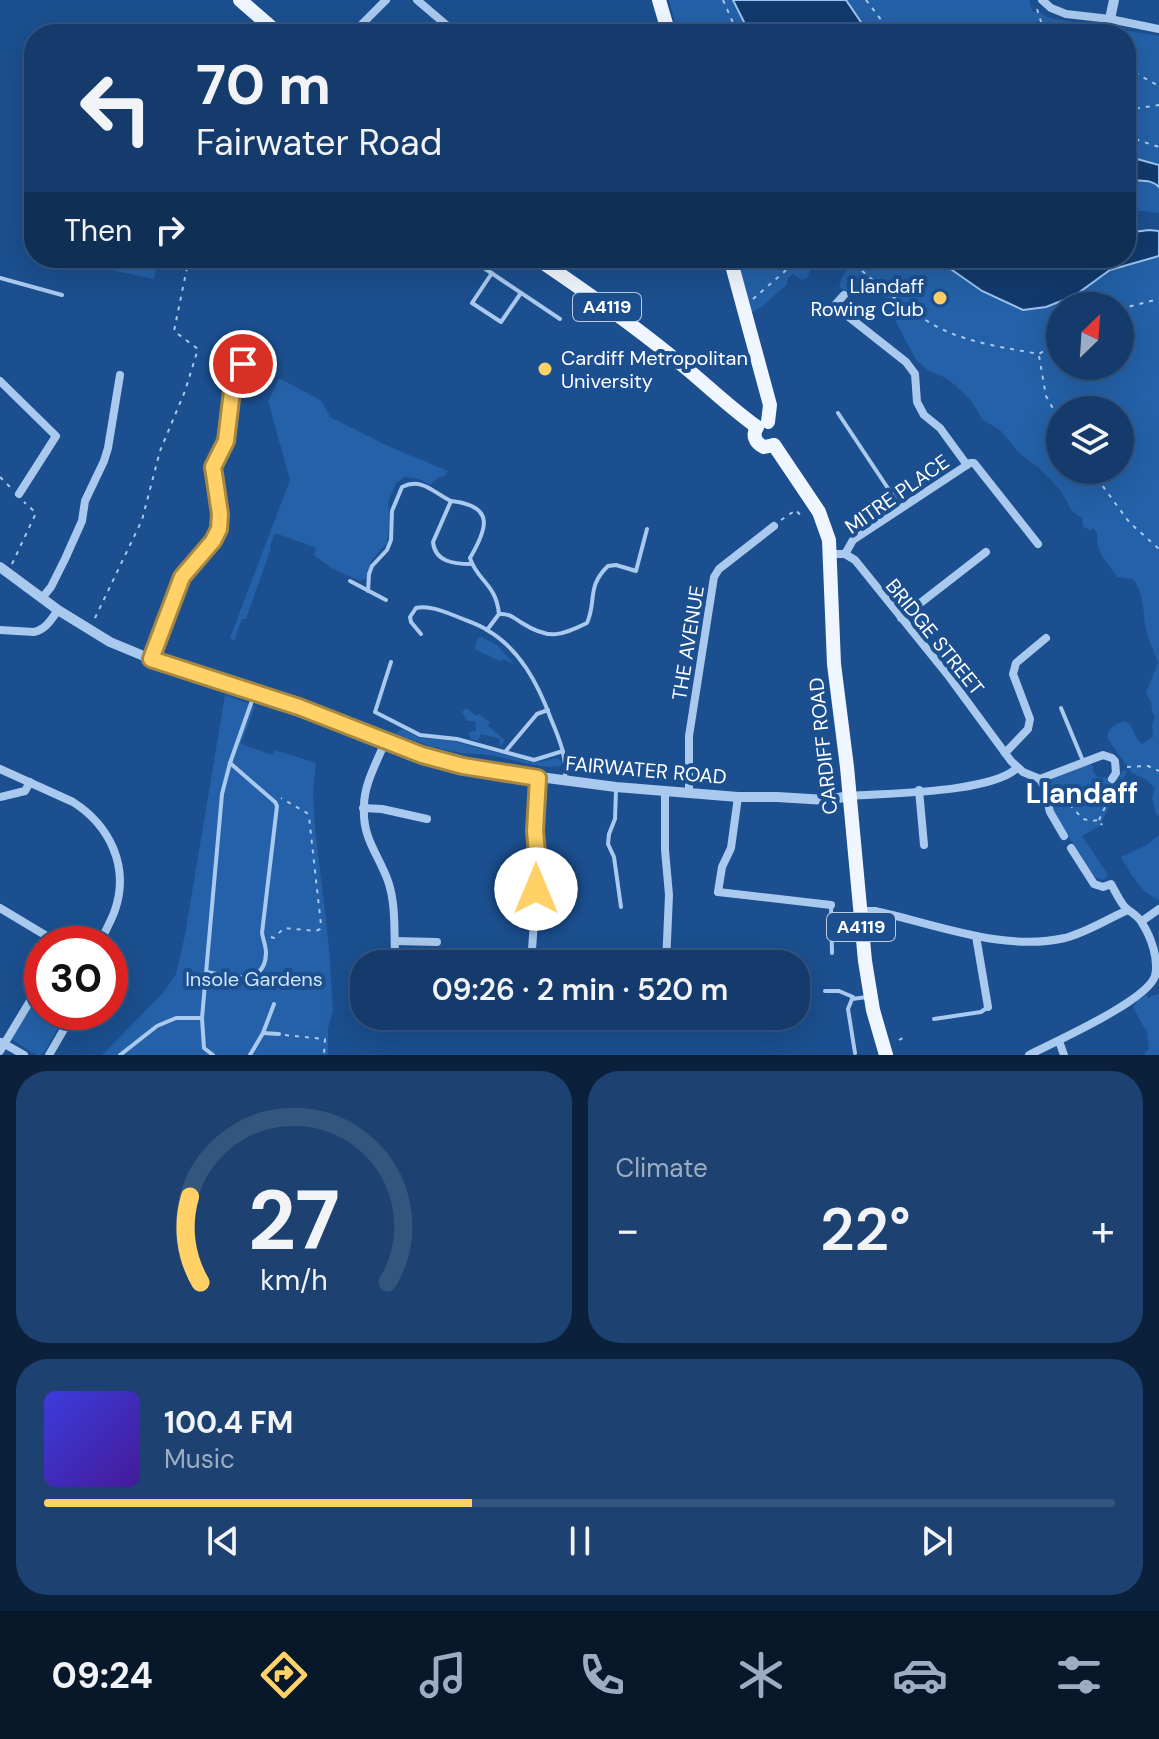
<!DOCTYPE html>
<meta charset="utf-8">
<style>
:root{--surface:#143b6b;--page:#1d4271;--text:#f1f3f6;--muted:#9dadc1;--line:#33557e;--accent:#ffd166}
body{margin:0;font-family:"DM Sans",sans-serif;background:var(--page);color:var(--text);height:100vh;display:flex;flex-direction:column;font-size:30px;white-space:nowrap}
*{box-sizing:border-box;margin:0}
p{font-size:26px;color:var(--muted)}
.icon{flex:none;width:44px;height:44px;fill:none;stroke:currentColor;stroke-width:2;stroke-linecap:round;stroke-linejoin:round}
.map{position:relative;height:1055px;overflow:hidden}
.drawer{display:flex;flex-direction:column;gap:16px;padding:16px;background:#0b203b;flex:1}
.drawer>*{flex:none}
.hud{position:absolute;left:24px;top:24px;width:1112px;height:244px;border-radius:32px;box-shadow:0 8px 32px #0002,0 0 0 2px var(--line);background:#143b6b;color:var(--text);overflow:hidden}
.needle{width:52px;rotate:25deg}
.controls{position:absolute;left:1046px;top:292px;display:grid;gap:16px}
.controls a{display:grid;place-items:center;width:88px;height:88px;border-radius:50%;background:var(--surface);box-shadow:0 8px 32px #0002,0 0 0 2px var(--line);font-size:40px}
.speed{position:absolute;left:24px;top:926px;display:flex;gap:16px;font-size:40px;font-weight:700;text-align:center}
.speed>*{display:grid;place-content:center;width:104px;height:104px;border-radius:50%;background:var(--surface);box-shadow:0 8px 32px #0002,0 0 0 2px var(--line);line-height:1}
.speed .limit{border:12px solid #d22;background:#fff;color:#111}
.pin{position:absolute;display:grid;place-items:center;width:68px;height:68px;color:#fff;margin:-34px;border:4px solid #fff;border-radius:50%;box-shadow:0 2px 8px #0007}
.me{position:absolute;width:88px;margin:-44px;rotate:0deg;stroke-linejoin:round;filter:drop-shadow(0 0 6px #0008)}
.turn{display:flex;align-items:center;gap:28px;height:168px;padding:0 40px;font-size:36px}
.turn .icon{width:104px;height:104px;stroke-width:2.5}
.turn b{display:block;font-size:56px;line-height:68px}
.then{display:flex;align-items:center;height:76px;padding:0 40px;background:#0003;gap:16px;font-size:30px}
.big{font-size:60px;font-weight:600;line-height:1.1}
.drawer .tile{flex:1;display:flex;flex-direction:column;justify-content:center;gap:12px;min-width:0;padding:0 28px;border-radius:32px;background:var(--page)}
.drawer .dial{align-items:center;gap:0}
.dial svg{height:208px;overflow:visible;fill:none;stroke:var(--line);stroke-width:7;stroke-linecap:round;text-anchor:middle}
.dial text{fill:var(--text);stroke:none}
.song{display:flex;align-items:center;gap:24px}
.cover{width:96px;height:96px;border-radius:12px;background:linear-gradient(135deg,hsl(240 70% 55%),hsl(260 70% 35%))}
.played{height:8px;border-radius:4px;background:linear-gradient(90deg,var(--accent) 40%,var(--line) 40%)}
.keys{display:flex;justify-content:space-around;direction:ltr}
.heat{display:flex;justify-content:space-between;align-items:center;font-size:44px;direction:ltr}
.drawer .tiles{flex:1;display:grid;gap:16px;grid-template-columns:1fr 1fr}
.tile:last-child{grid-column:span 2}
.trip{position:absolute;left:350px;top:950px;width:460px;height:80px;border-radius:32px;background:var(--surface);box-shadow:0 8px 32px #0002,0 0 0 2px var(--line);font-weight:600;line-height:80px;text-align:center}
.menu{display:flex;height:128px;justify-content:space-around;align-items:center;background:#08182b;color:var(--muted)}
.menu .icon{width:56px;height:56px}
.menu .selected{color:var(--accent)}
.menu b{font-size:36px;color:var(--text)}
.map>svg:first-child{display:block}
</style>
<div class="map">
<svg width="1159" height="1055" viewBox="0 0 1159 1055">
<rect width="100%" height="100%" fill="#1b4f8f"/>
<g fill="#2461a8" fill-rule="evenodd">
<path d="M669,0H758L769,34H678Z"/>
<path d="M846,0H1029L1033,12H1040L1049,18L1159,36V165L1126,156V34H869Z"/>
<path d="M1147,181L1155,183L1159,187V213L1126,209V182Z"/>
<path d="M1159,250V816L1156,814L1152,798L1155,788L1145,779L1132,773L1107,738C1107,727 1116,723 1126,721C1134,727 1134,738 1142,744L1153,737L1152,725L1155,716L1152,712L1151,702L1146,693L1158,662C1153,650 1147,636 1145,624C1143,607 1143,593 1133,579L1117,577C1107,560 1096,556 1097,532L1093,528L1090,530L1083,527L1082,518L1072,511L1061,491L1040,469L1019,453L1000,430L983,420L972,402L955,385L946,378L929,371L916,360L897,324L894,315L887,307L886,298L864,279L853,288L844,291L839,286L843,275L850,266L843,260L836,261L828,258H935L968,282L1126,258ZM1060,306H1120V366H1060ZM1060,410H1120V470H1060Z"/>
<path d="M54,258H158L154,279Z"/>
<path d="M727,258H813L808,277L802,280L793,274L788,278L787,285C774,293 767,306 753,312L740,306Z"/>
<path d="M279,378L322,401L330,417L388,446L448,471L445,476L438,478L430,485L419,479L405,477L396,483L388,502L390,517L387,543L371,561L367,578L360,581L331,568L314,555L316,548L275,533L270,547L271,548L246,619H242L234,641L230,638L290,480L268,401Z"/>
<path d="M481,637L497,645L515,665L503,659L502,662L474,649L478,638Z"/>
<path d="M225,695L255,706L241,744L272,755L275,750L316,763L313,793L315,827L329,947L333,1011L328,1028V1055H102L163,993L176,974L185,935Z"/>
<path d="M465,709H468L476,716L479,714L490,723L488,726L505,740L500,747V739L481,734L478,741L471,739L468,732L476,731L475,721H467L462,712Z"/>
<path d="M402,729L420,738L449,740L531,762L544,761L557,758L561,761V766C539,769 521,762 500,757C485,753 470,755 456,752C435,748 415,741 395,734Z"/>
<path d="M1089,764L1093,766V771L1097,777L1107,778L1117,785L1122,771H1127L1102,821L1103,824L1082,836L1107,873L1106,878L1102,880L1095,877L1052,812L1050,786L1052,779Z"/>
<path d="M1159,835V900C1140,892 1131,874 1121,857L1148,844Z"/>
<path d="M42,988V1012H67L45,1051L41,1055H37L11,1039Z"/>
<path d="M1159,994V1055H1145V1052L1149,1049L1147,1032L1133,1008C1136,1001 1138,997 1147,995L1149,999L1151,996Z"/>
</g>
<g fill="#123a6d" stroke="#9cc4f0" stroke-width="2">
<path d="M733,0H846L869,34H750Z"/>
<path d="M1126,156L1159,165V187C1151,178 1138,182 1126,179Z"/>
<path d="M1149,230L1159,231V256L1110,270L1074,296L1046,307L1023,310L982,291L935,258H1037L1038,261C1050,266 1059,269 1071,265L1072,260L1077,258H1126V233Z"/>
</g>
<g fill="none" stroke-linecap="round" stroke-linejoin="round">
<g stroke="#a9c9ee" stroke-width="2" stroke-dasharray="4 6" stroke-linecap="butt">
<path d="M723,0L738,34"/>
<path d="M866,0L892,34"/>
<path d="M1037,9L1045,34"/>
<path d="M1045,27L1060,34"/>
<path d="M1126,68L1159,86"/>
<path d="M1126,110L1159,105"/>
<path d="M1126,136L1159,147"/>
<path d="M847,258C875,282 915,318 948,332C973,343 1011,349 1039,354L1060,341"/>
<path d="M746,265L749,258"/>
<path d="M753,299L800,258"/>
<path d="M1120,309L1159,299"/>
<path d="M1039,356L1046,396L1060,421"/>
<path d="M1091,470L1129,522L1159,549"/>
<path d="M0,477L12,489"/>
<path d="M781,520L796,510L801,516L804,514"/>
<path d="M12,564L36,513L24,502"/>
<path d="M95,618L142,520L160,451L185,391L198,349L174,331L189,258"/>
<path d="M1127,767L1148,766L1159,771"/>
<path d="M1056,790L1083,819L1091,821L1099,820L1102,825"/>
<path d="M1099,820L1114,788"/>
<path d="M271,937L274,938L284,928L316,931L320,929L321,925L309,817L307,813L281,798"/>
<path d="M285,1035L325,1039L324,1055"/>
<path d="M899,1040L906,1036"/>
</g>
<g stroke="#a9c9ee" stroke-width="4">
<path d="M469,258L560,319"/>
<path d="M492,273L472,303L501,322L521,293"/>
<path d="M0,278L62,295"/>
<path d="M838,413L901,508"/>
<path d="M471,564C454,564 435,562 433,542L451,501C496,506 487,529 470,558C477,581 496,583 499,614"/>
<path d="M350,581L386,600"/>
<path d="M368,591L369,574L372,566L387,550L391,540L392,511L402,487C422,477 434,493 451,501"/>
<path d="M487,630L499,614C509,613 514,618 522,623C549,640 560,636 587,623C597,601 586,587 608,566L616,565L636,571L647,529"/>
<path d="M421,634L411,622L410,617L416,608C430,605 445,612 458,617C467,621 478,624 487,630C520,649 538,684 551,719C559,738 567,757 565,778"/>
<path d="M391,662L375,712L420,735L457,739L534,760L563,751"/>
<path d="M1061,708L1083,761"/>
<path d="M505,752L537,714L548,710"/>
<path d="M616,790L615,819L609,834L608,844L614,857L621,907"/>
<path d="M831,907L832,953"/>
<path d="M207,972C230,976 265,988 266,953C266,946 263,939 262,933L277,806L275,802L230,763"/>
<path d="M825,991H839L853,997"/>
<path d="M934,1019L981,1012L988,1007"/>
<path d="M263,1033L279,1034"/>
<path d="M855,1053L848,1009L852,999L867,997"/>
<path d="M120,1055L157,1026L176,1018H202"/>
<path d="M213,1055L204,1048L202,1018L222,794L230,763L254,695"/>
<path d="M250,1055L263,1033L274,1004"/>
</g>
<g stroke="#a9c9ee" stroke-width="8">
<path d="M417,0L457,34"/>
<path d="M1042,0L1051,8L1066,14L1110,19L1159,29"/>
<path d="M352,34L386,0"/>
<path d="M835,306L906,362L915,374L917,402L924,415L940,428L967,465"/>
<path d="M826,315L844,295"/>
<path d="M0,381L56,436L19,494"/>
<path d="M831,554H845L855,560L947,674L1011,761L1023,772L1040,779L1044,787L1050,812L1064,836"/>
<path d="M845,554L853,540L970,463H974L1038,544"/>
<path d="M42,598L51,587L65,559L82,521L85,501L104,461L108,448L120,375"/>
<path d="M901,618L986,552"/>
<path d="M0,630L34,632C46,629 51,620 58,610"/>
<path d="M151,659L182,577L213,541L219,529L220,514L213,467L226,441L232,391L243,364"/>
<path d="M385,742C377,762 364,784 364,806C362,839 378,853 388,881C396,904 394,931 395,955"/>
<path d="M1005,753L1028,729L1030,719L1013,674L1016,663L1046,638"/>
<path d="M0,769L73,802C109,825 130,866 115,910C111,922 104,932 100,944"/>
<path d="M1040,779L1103,755L1112,758L1115,761L1116,773L1112,779"/>
<path d="M919,790L924,845"/>
<path d="M665,791V850L669,895L666,964"/>
<path d="M689,792V736L714,577L719,569L774,526"/>
<path d="M850,796C888,793 991,793 1017,768"/>
<path d="M0,797L25,791L30,782"/>
<path d="M738,797L731,848L722,867L718,892L831,905"/>
<path d="M363,808L382,809L427,819"/>
<path d="M0,908L60,944"/>
<path d="M860,911H875C936,924 1002,952 1065,938C1088,932 1107,919 1128,910"/>
<path d="M1142,921L1159,909"/>
<path d="M976,936L988,1007"/>
<path d="M395,941L437,942"/>
<path d="M531,964L538,864L535,831L538,778"/>
<path d="M1059,1041L1064,1055"/>
<path d="M1,1042L24,1055"/>
<path d="M0,1051L42,981"/>
<path d="M49,1055L74,1012"/>
<path d="M1029,1055C1054,1042 1147,1001 1155,976C1159,959 1151,937 1142,923C1138,915 1129,912 1124,906C1119,900 1115,891 1111,884L1103,887L1094,884L1071,848"/>
</g>
<g stroke="#a9c9ee" stroke-width="10">
<path d="M1110,19L1114,0"/>
<path d="M0,567L58,610L110,642L151,659L299,707L422,755L463,766L501,772L616,787L738,797H777L826,800L850,796"/>
</g>
<g stroke="#f0f6ff" stroke-width="14">
<path d="M240,0L279,34"/>
<path d="M659,0L669,34"/>
<path d="M536,258C582,289 628,321 671,356C701,379 726,405 757,427"/>
<path d="M730,258L770,405L768,422"/>
<path d="M757,427C752,435 755,443 764,447L774,445"/>
<path d="M774,445L819,512L829,540L834,664L847,767L865,961L873,1010L886,1055"/>
</g>
</g>
<g fill="none" stroke-linecap="round" stroke-linejoin="round">
<g stroke="#a68842" stroke-width="20">
<path id="route" d="M243,364L232,391L226,441L213,467L220,514L219,529L213,541L182,577L151,659L299,707L422,755L463,766L538,778L535,831L538,864L536,889"/>
</g>
<use href="#route" stroke="#ffd166" stroke-width="14"/>
</g>
<g fill="#ffd166" stroke="#1b4f8f" stroke-width="3">
<circle cx="940" cy="298" r="8"/>
<circle cx="545" cy="369" r="8"/>
</g>
<g text-anchor="middle" dominant-baseline="central" stroke-width="8" stroke-linejoin="round" paint-order="stroke">
<g fill="#1b4f8f" stroke="#bbcadd" stroke-width="2">
<rect x="573" y="293" width="68" height="28" rx="6"/>
<rect x="827" y="913" width="68" height="28" rx="6"/>
</g>
<g font-size="18" font-weight="bold" fill="#fff">
<text x="607" y="307">A4119</text>
<text x="861" y="927">A4119</text>
</g>
<g font-size="20" fill="#fff" stroke="#1b4f8f" text-anchor="end">
<text x="924" y="286">Llandaff<tspan x="924" dy="23">Rowing Club</tspan></text>
<text x="561" y="358" text-anchor="start">Cardiff Metropolitan<tspan x="561" dy="23">University</tspan></text>
</g>
<g font-size="20" fill="#fff" stroke="#1b4f8f">
<text transform="translate(897 494) rotate(-35)">MITRE PLACE</text>
<text transform="translate(935 637) rotate(51)">BRIDGE STREET</text>
<text transform="translate(688 643) rotate(-81)">THE AVENUE</text>
<text transform="translate(823 746) rotate(-96)">CARDIFF ROAD</text>
<text transform="translate(646 770) rotate(5)">FAIRWATER ROAD</text>
</g>
<g font-size="20" fill="#cfe3fa" stroke="#1b4f8f">
<text x="254" y="979">Insole Gardens</text>
</g>
<g font-size="28" font-weight="bold" fill="#fff" stroke="#1b4f8f">
<text x="1082" y="793">Llandaff</text>
</g>
</g>
</svg>
<div class="controls">
<a><svg class="needle" viewBox="-14 -14 28 28"><path d="M0-13l5 13h-10z" fill="#e53935"/><path d="M0 13l5-13h-10z" fill="#9dadc1"/></svg></a>
<a><svg class="icon" aria-label="layers" viewBox="0 0 24 24"><path d="M12 4l9 5-9 5-9-5zM3 14l9 5 9-5"/></svg></a>
</div>
<div class="speed"><div class="limit">30</div></div>
<div class="pin" style="left:243px;top:364px;background:#d93025"><svg class="icon" aria-label="arrive" viewBox="0 0 24 24"><path d="M6 21V4h12l-3 4 3 4H6"/></svg></div>
<svg class="me" style="left:536px;top:889px" viewBox="-20 -20 40 40"><circle r="19" fill="#fff"/><path d="M0-13L10 11 0 6-10 11z" fill="#ffd166"/></svg>
<div class="trip">09:26 · 2 min · 520 m</div>
<div class="hud">
<div class="turn"><svg class="icon" aria-label="left" viewBox="0 0 24 24"><path d="M17 20v-9H6M10 6l-5 5 5 5"/></svg><div><b>70 m</b>Fairwater Road</div></div>
<div class="then">Then<svg class="icon" aria-label="right" viewBox="0 0 24 24"><path d="M7 20v-9h11M14 6l5 5-5 5"/></svg></div>
</div>
</div>
<section class="drawer">
<div class="tiles">
<div class="tile dial"><svg viewBox="0 0 100 80">
<path d="M14 69A42 42 0 1 1 86 69"/>
<path d="M14 69A42 42 0 0 1 10 36" stroke="#ffd166"/>
<text x="50" y="56" font-size="32" font-weight="700">27</text>
<text x="50" y="72" font-size="11">km/h</text>
</svg></div>
<div class="tile"><p>Climate</p>
<div class="heat"><a>−</a><b class="big">22°</b><a>+</a></div>
</div>
<div class="tile">
<div class="song"><i class="cover"></i><div><b>100.4 FM</b><p>Music</p></div></div>
<div class="played"></div>
<div class="keys"><svg class="icon" aria-label="previous" viewBox="0 0 24 24"><path d="M18 5L8 12l10 7zM5 5v14"/></svg><svg class="icon" aria-label="pause" viewBox="0 0 24 24"><path d="M8 5v14M16 5v14"/></svg><svg class="icon" aria-label="next" viewBox="0 0 24 24"><path d="M6 5l10 7-10 7zM19 5v14"/></svg></div>
</div>
</div>
</section>
<nav class="menu">
<b>09:24</b>
<svg class="icon selected" aria-label="directions" viewBox="0 0 24 24"><path d="M12 3l9 9-9 9-9-9zM9 14v-3h6M13 9l2 2-2 2"/></svg>
<svg class="icon" aria-label="music" viewBox="0 0 24 24"><path d="M9 18V5l10-2v13"/><circle cx="6" cy="18" r="3"/><circle cx="16" cy="16" r="3"/></svg>
<svg class="icon" aria-label="phone" viewBox="0 0 24 24"><path d="M5 4h4l2 5-3 2q2 4 5 5l2-3 5 2v4C11 20 4 13 5 4z"/></svg>
<svg class="icon" aria-label="climate" viewBox="0 0 24 24"><path d="M12 3v18M4 7l16 10M4 17L20 7"/></svg>
<svg class="icon" aria-label="car" viewBox="0 0 24 24"><path d="M5 17H2v-5l4-1 3-4h7l3 4 3 1v5h-3M9 17h6M6 11h13"/><circle cx="7" cy="17" r="2"/><circle cx="17" cy="17" r="2"/></svg>
<svg class="icon" aria-label="filters" viewBox="0 0 24 24"><path d="M4 7h16M4 17h16"/><circle cx="9" cy="7" r="2"/><circle cx="15" cy="17" r="2"/></svg>
</nav>
